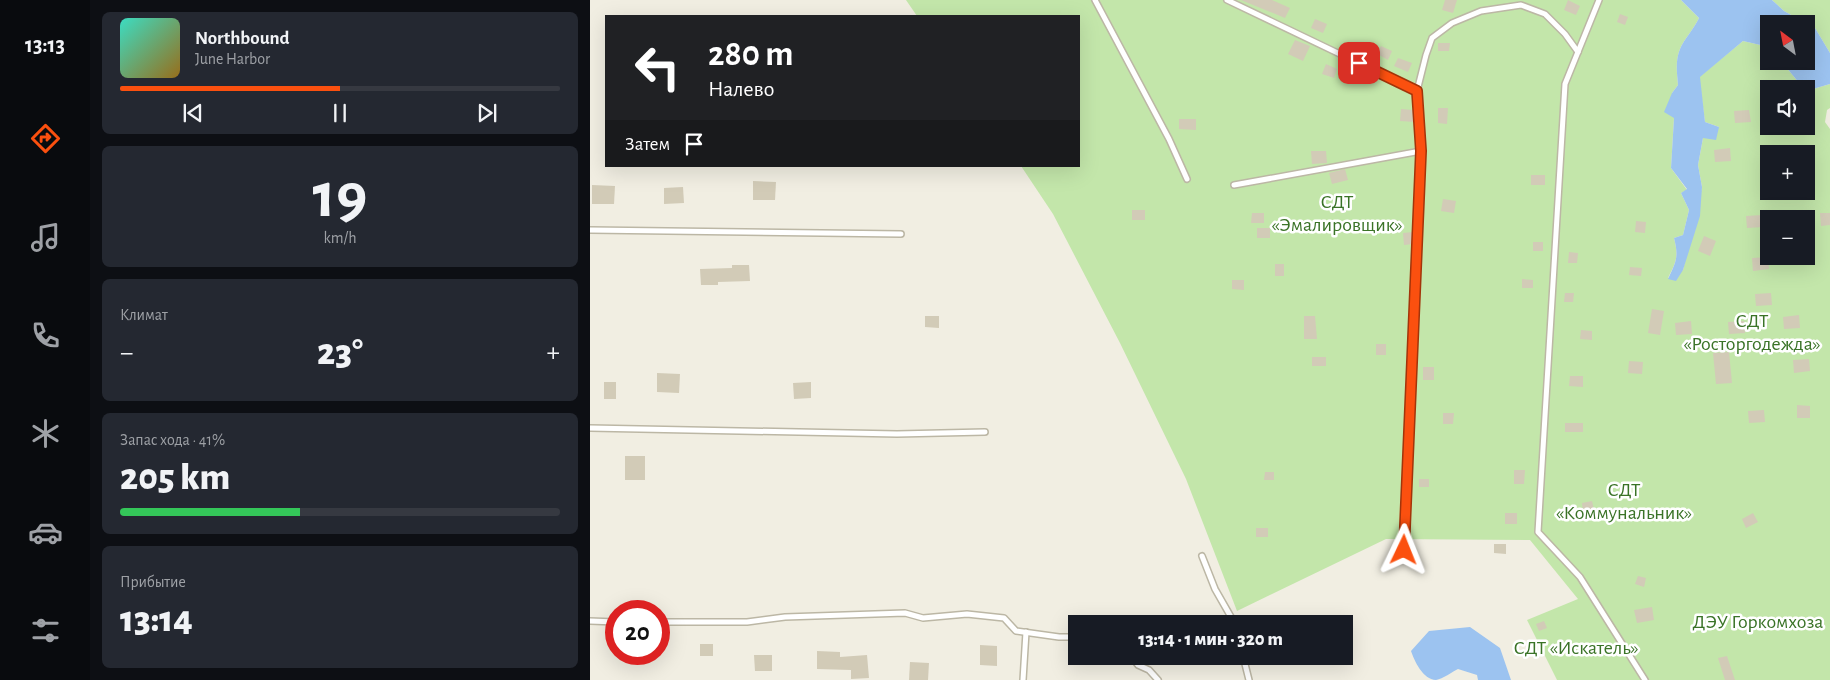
<!DOCTYPE html>
<html lang="ru">
<meta charset="utf-8">
<style>
:root{--surface:#171b24;--page:#242831;--text:#f1f3f6;--muted:#9ea1a6;--line:#363941;--accent:#fb500f}
body{margin:0;font-family:"Alegreya Sans",sans-serif;background:var(--page);color:var(--text);height:100vh;display:flex;flex-direction:column;font-size:19px;white-space:nowrap}
*{box-sizing:border-box;margin:0}
p{font-size:16px;color:var(--muted)}
.icon{flex:none;width:28px;height:28px;fill:none;stroke:currentColor;stroke-width:2;stroke-linecap:round;stroke-linejoin:round}
.map{position:relative;flex:1;overflow:hidden}
.side{display:flex;flex-direction:column;gap:12px;padding:12px;background:#0d0f14;width:500px}
.side>*{flex:none}
.hud{position:absolute;left:15px;top:15px;width:475px;height:152px;border-radius:0px;box-shadow:0 5px 20px #0002;background:#202124;color:#fff;overflow:hidden}
.needle{width:32px;rotate:328deg}
.buttons{position:absolute;left:1170px;top:15px;display:grid;gap:10px}
.buttons a{display:grid;place-items:center;width:55px;height:55px;border-radius:0px;background:var(--surface);box-shadow:0 5px 20px #0002;font-size:25px}
.speed{position:absolute;left:15px;top:600px;display:flex;gap:10px;font-size:25px;font-weight:700;text-align:center}
.speed>*{display:grid;place-content:center;width:65px;height:65px;border-radius:50%;background:var(--surface);box-shadow:0 5px 20px #0002;line-height:1}
.speed .limit{border:8px solid #d22;background:#fff;color:#111}
.pin{position:absolute;display:grid;place-items:center;width:42px;height:42px;color:#fff;margin:-21px;border-radius:10px;box-shadow:0 2px 8px #0006}
.me{position:absolute;width:55px;margin:-28px;rotate:2deg;stroke-linejoin:round;filter:drop-shadow(0 0 4px #0008)}
.turn{display:flex;align-items:center;gap:18px;height:105px;padding:0 20px;font-size:22px}
.turn .icon{width:65px;height:65px;stroke-width:2.5}
.turn b{display:block;font-size:35px;line-height:42px}
.then{display:flex;align-items:center;height:48px;padding:0 20px;background:#0003;gap:10px;font-size:19px}
.big{font-size:38px;font-weight:800;line-height:1.1}
.side .widget{flex:1;display:flex;flex-direction:column;justify-content:center;gap:8px;min-width:0;padding:0 18px;border-radius:8px;background:var(--page)}
.side .dial{align-items:center;gap:0}
.dial b{font-size:65px;line-height:1}
.song{display:flex;align-items:center;gap:15px}
.cover{width:60px;height:60px;border-radius:8px;background:linear-gradient(135deg,hsl(170 70% 55%),hsl(40 70% 35%))}
.played{height:5px;border-radius:2px;background:linear-gradient(90deg,var(--accent) 50%,var(--line) 50%)}
.keys{display:flex;justify-content:space-around;direction:ltr}
.heat{display:flex;justify-content:space-between;align-items:center;font-size:28px;direction:ltr}
.charge{height:8px;border-radius:4px;background:linear-gradient(90deg,#34c759 41%,var(--line) 0)}
.trip{position:absolute;left:478px;top:615px;width:285px;height:50px;border-radius:0px;background:var(--surface);box-shadow:0 5px 20px #0002;font-weight:800;line-height:50px;text-align:center}
main{display:flex;flex:1;min-height:0}
.tab-bar{display:flex;flex-direction:column;width:90px;justify-content:space-around;align-items:center;background:#090b0e;color:var(--muted)}
.tab-bar .icon{width:35px;height:35px}
.tab-bar .active{color:var(--accent)}
.tab-bar b{font-size:22px;color:var(--text)}
.map>svg:first-child{display:block}
</style>
<main>
<nav class="tab-bar">
<b>13:13</b>
<svg class="icon active" aria-label="directions" viewBox="0 0 24 24"><path d="M12 3l9 9-9 9-9-9zM9 14v-3h6M13 9l2 2-2 2"/></svg>
<svg class="icon" aria-label="music" viewBox="0 0 24 24"><path d="M9 18V5l10-2v13"/><circle cx="6" cy="18" r="3"/><circle cx="16" cy="16" r="3"/></svg>
<svg class="icon" aria-label="phone" viewBox="0 0 24 24"><path d="M5 4h4l2 5-3 2q2 4 5 5l2-3 5 2v4C11 20 4 13 5 4z"/></svg>
<svg class="icon" aria-label="climate" viewBox="0 0 24 24"><path d="M12 3v18M4 7l16 10M4 17L20 7"/></svg>
<svg class="icon" aria-label="car" viewBox="0 0 24 24"><path d="M5 17H2v-5l4-1 3-4h7l3 4 3 1v5h-3M9 17h6M6 11h13"/><circle cx="7" cy="17" r="2"/><circle cx="17" cy="17" r="2"/></svg>
<svg class="icon" aria-label="filters" viewBox="0 0 24 24"><path d="M4 7h16M4 17h16"/><circle cx="9" cy="7" r="2"/><circle cx="15" cy="17" r="2"/></svg>
</nav>
<section class="side">
<div class="widget">
<div class="song"><i class="cover"></i><div><b>Northbound</b><p>June Harbor</p></div></div>
<div class="played"></div>
<div class="keys"><svg class="icon" aria-label="previous" viewBox="0 0 24 24"><path d="M18 5L8 12l10 7zM5 5v14"/></svg><svg class="icon" aria-label="pause" viewBox="0 0 24 24"><path d="M8 5v14M16 5v14"/></svg><svg class="icon" aria-label="next" viewBox="0 0 24 24"><path d="M6 5l10 7-10 7zM19 5v14"/></svg></div>
</div>
<div class="widget dial"><b>19</b><p>km/h</p></div>
<div class="widget"><p>Климат</p>
<div class="heat"><a>−</a><b class="big">23°</b><a>+</a></div>
</div>
<div class="widget"><p>Запас хода · 41%</p><b class="big">205 km</b><div class="charge"></div></div>
<div class="widget"><p>Прибытие</p><b class="big">13:14</b></div>
</section>
<div class="map">
<svg width="1240" height="680" viewBox="0 0 1240 680">
<rect width="100%" height="100%" fill="#f1eee2"/>
<g fill="#c3e6aa" fill-rule="evenodd">
<path d="M316,0H1091L1109,18C1104,29 1094,39 1090,49C1085,61 1087,73 1088,85L1082,93L1084,118L1081,168L1097,190L1091,193L1099,210L1093,235L1084,238C1089,257 1086,262 1078,278L1093,270L1112,187L1108,165L1113,138L1129,127L1115,122L1109,77L1153,41L1179,47V61H1191L1214,89H1179V126H1216V91L1240,84V108L1237,110L1235,122L1240,129V680H967L937,620L988,599L940,540L796,539L647,611L596,479L530,343L463,214L431,166H489V16H327ZM1179,154H1216V191H1179ZM1179,219H1216V256H1179Z"/>
<path d="M1182,0H1240V53L1225,28L1194,11Z"/>
</g>
<g fill="#9cc3f0">
<path d="M1091,0H1182L1194,11L1225,28L1240,53V84L1216,91V89H1214L1191,61H1216V24H1179V47L1153,41L1110,77L1115,122L1129,127L1126,140L1113,138L1108,165L1112,187L1110,216L1093,270L1086,281L1078,279C1086,262 1089,257 1084,238L1093,235L1099,210L1091,193L1097,189L1081,168L1084,118L1074,112L1082,93L1088,85C1087,73 1085,61 1090,49C1094,39 1104,29 1109,18Z"/>
<path d="M880,627L910,648L921,680H888L887,675L868,669C862,672 853,679 846,680C833,680 824,660 821,651L839,631Z"/>
</g>
<g fill="#d2cbb7">
<path d="M651,0H682L700,8L695,18Z"/>
<path d="M855,0H867L863,13L852,10Z"/>
<path d="M978,0L990,6L986,15L974,10Z"/>
<path d="M1030,14L1038,17L1035,25L1027,22Z"/>
<path d="M725,19L737,24L733,33L721,28Z"/>
<path d="M705,40L720,46L713,61L698,54Z"/>
<path d="M848,43H860L859,51H848Z"/>
<path d="M791,46L802,51L798,60L787,54Z"/>
<path d="M808,58L822,63L818,72L804,66Z"/>
<path d="M736,64L747,69L744,78L732,74Z"/>
<path d="M769,71L776,74L773,83L765,80Z"/>
<path d="M848,108H858L857,124L848,123Z"/>
<path d="M811,109L824,110L825,122L810,121Z"/>
<path d="M1159,110L1161,122L1145,123L1144,111Z"/>
<path d="M589,119H606V130L589,129Z"/>
<path d="M1140,148L1141,161L1125,162L1124,150Z"/>
<path d="M721,151H736L737,163L722,164Z"/>
<path d="M755,169L758,180L742,184L739,173Z"/>
<rect x="941" y="175" width="14" height="10"/>
<path d="M163,181L186,182L185,200H163Z"/>
<path d="M2,185L25,186L24,204H2Z"/>
<path d="M93,187L94,203L74,204V188Z"/>
<path d="M853,199L866,201L864,213L851,211Z"/>
<rect x="542" y="210" width="13" height="10"/>
<path d="M662,213H674V223H661Z"/>
<path d="M1230,213H1240V225L1231,226Z"/>
<path d="M1172,215L1173,227L1157,228L1156,216Z"/>
<path d="M1046,221L1056,222L1055,233L1045,232Z"/>
<rect x="667" y="228" width="13" height="10"/>
<path d="M823,232V244L814,245L813,233Z"/>
<path d="M1114,236L1126,241L1120,256L1108,251Z"/>
<rect x="943" y="242" width="10" height="9"/>
<path d="M979,252L988,253L987,263H978Z"/>
<path d="M1178,257L1179,269L1163,271L1162,258Z"/>
<rect x="685" y="264" width="9" height="12"/>
<path d="M142,265H159L160,281L128,282V285H111L110,269L142,268Z"/>
<path d="M1040,267L1052,268L1051,276L1039,275Z"/>
<path d="M932,279L943,280V288H932Z"/>
<path d="M642,280H654V290L642,289Z"/>
<path d="M975,293H984L983,302H974Z"/>
<path d="M1181,293L1182,305L1166,306L1165,294Z"/>
<path d="M1062,309L1074,311L1070,335L1058,333Z"/>
<path d="M1209,315L1210,328L1194,329L1193,317Z"/>
<path d="M335,316H349V328L335,327Z"/>
<path d="M714,316H725L727,339H714Z"/>
<path d="M1101,321L1102,334L1086,335L1085,323Z"/>
<path d="M1154,321L1155,333L1139,334L1138,322Z"/>
<path d="M991,330L1002,331V340L990,339Z"/>
<path d="M1184,339L1185,352L1169,353L1168,341Z"/>
<rect x="786" y="344" width="10" height="11"/>
<path d="M1139,352L1142,383L1126,384L1123,353Z"/>
<rect x="722" y="357" width="14" height="9"/>
<path d="M1219,359L1220,371L1204,373L1203,360Z"/>
<path d="M1039,361L1053,362L1052,374L1038,373Z"/>
<rect x="833" y="367" width="11" height="13"/>
<path d="M67,373L90,374L89,393L67,392Z"/>
<path d="M980,376H993V387L979,386Z"/>
<rect x="14" y="382" width="12" height="17"/>
<path d="M221,382V398L204,399L203,383Z"/>
<path d="M1207,405L1220,406V418H1207Z"/>
<path d="M1174,410L1175,422L1159,423L1158,411Z"/>
<path d="M853,413H864L863,424H853Z"/>
<rect x="975" y="423" width="18" height="9"/>
<rect x="35" y="456" width="20" height="24"/>
<path d="M924,470H935L934,484H924Z"/>
<path d="M675,472H684V480H674Z"/>
<rect x="829" y="479" width="10" height="8"/>
<path d="M1002,501L1004,510L993,512L992,503Z"/>
<rect x="915" y="513" width="12" height="11"/>
<path d="M1163,513L1168,522L1156,528L1152,519Z"/>
<rect x="666" y="528" width="12" height="9"/>
<path d="M904,544H916V554L904,553Z"/>
<path d="M1048,576L1056,578L1054,587L1045,584Z"/>
<path d="M1062,607L1064,620L1047,623L1044,610Z"/>
<path d="M954,621L957,628L949,631L946,624Z"/>
<rect x="110" y="644" width="13" height="12"/>
<path d="M390,645L407,646V666L390,665Z"/>
<path d="M227,651L250,652V657L277,655L279,678L261,679V670L227,669Z"/>
<path d="M164,655H182V671H165Z"/>
<path d="M1137,656L1145,680H1135L1128,658Z"/>
<path d="M320,662L339,663L338,680H319Z"/>
</g>
<g fill="none" stroke-linecap="round" stroke-linejoin="round">
<g stroke="#bcb7a5" stroke-width="8">
<g id="lane">
<path d="M505,0L579,139L597,179"/>
<path d="M637,0L827,91"/>
<path d="M1009,0L975,84L948,532L990,577L1055,680"/>
<path d="M644,185L831,151"/>
<path d="M0,230L311,234"/>
<path d="M0,428L307,434L395,432"/>
<path d="M814,550L831,151L827,91L836,55L842,38L862,23L891,11L931,5L955,14L975,34L988,52"/>
<path d="M612,556L625,589L645,624"/>
<path d="M0,621L26,622"/>
<path d="M69,622H157L195,617L315,613L333,618L377,614L414,618L426,631L469,637H486"/>
<path d="M541,656L548,665L559,670L568,680"/>
<path d="M653,656L659,680"/>
<path d="M433,680L436,632"/>
</g>
</g>
<use href="#lane" stroke="#fff" stroke-width="5"/>
</g>
<g fill="none" stroke-linecap="round" stroke-linejoin="round">
<g stroke="#a3340a" stroke-width="12">
<path id="route" d="M769,63L827,91L831,151L814,550"/>
</g>
<use href="#route" stroke="#fb500f" stroke-width="9"/>
</g>
<g text-anchor="middle" dominant-baseline="central" stroke-width="5" stroke-linejoin="round" paint-order="stroke">
<g font-size="20" fill="#3a7327" stroke="#fff">
<text x="747" y="202">СДТ<tspan x="747" dy="23">«Эмалировщик»</tspan></text>
<text x="1162" y="321">СДТ<tspan x="1162" dy="23">«Росторгодежда»</tspan></text>
<text x="1034" y="490">СДТ<tspan x="1034" dy="23">«Коммунальник»</tspan></text>
<text x="1168" y="622">ДЭУ Горкомхоза</text>
<text x="986" y="648">СДТ «Искатель»</text>
</g>
</g>
</svg>
<div class="buttons">
<a><svg class="needle" viewBox="-14 -14 28 28"><path d="M0-13l5 13h-10z" fill="#e53935"/><path d="M0 13l5-13h-10z" fill="#9ea1a6"/></svg></a>
<a><svg class="icon" aria-label="sound" viewBox="0 0 24 24"><path d="M4 9h4l5-4v14l-5-4H4zM17 9q2 3 0 6"/></svg></a>
<a>+</a>
<a>−</a>
</div>
<div class="speed"><div class="limit">20</div></div>
<div class="pin" style="left:769px;top:63px;background:#d93025"><svg class="icon" aria-label="arrive" viewBox="0 0 24 24"><path d="M6 21V4h12l-3 4 3 4H6"/></svg></div>
<svg class="me" style="left:814px;top:550px" viewBox="-20 -20 40 40"><path d="M0-17L14 15 0 8-14 15z" fill="#fb500f" stroke="#fff" stroke-width="4"/></svg>
<div class="trip">13:14 · 1 мин · 320 m</div>
<div class="hud">
<div class="turn"><svg class="icon" aria-label="left" viewBox="0 0 24 24"><path d="M17 20v-9H6M10 6l-5 5 5 5"/></svg><div><b>280 m</b>Налево</div></div>
<div class="then">Затем<svg class="icon" aria-label="arrive" viewBox="0 0 24 24"><path d="M6 21V4h12l-3 4 3 4H6"/></svg></div>
</div>
</div>
</main>
